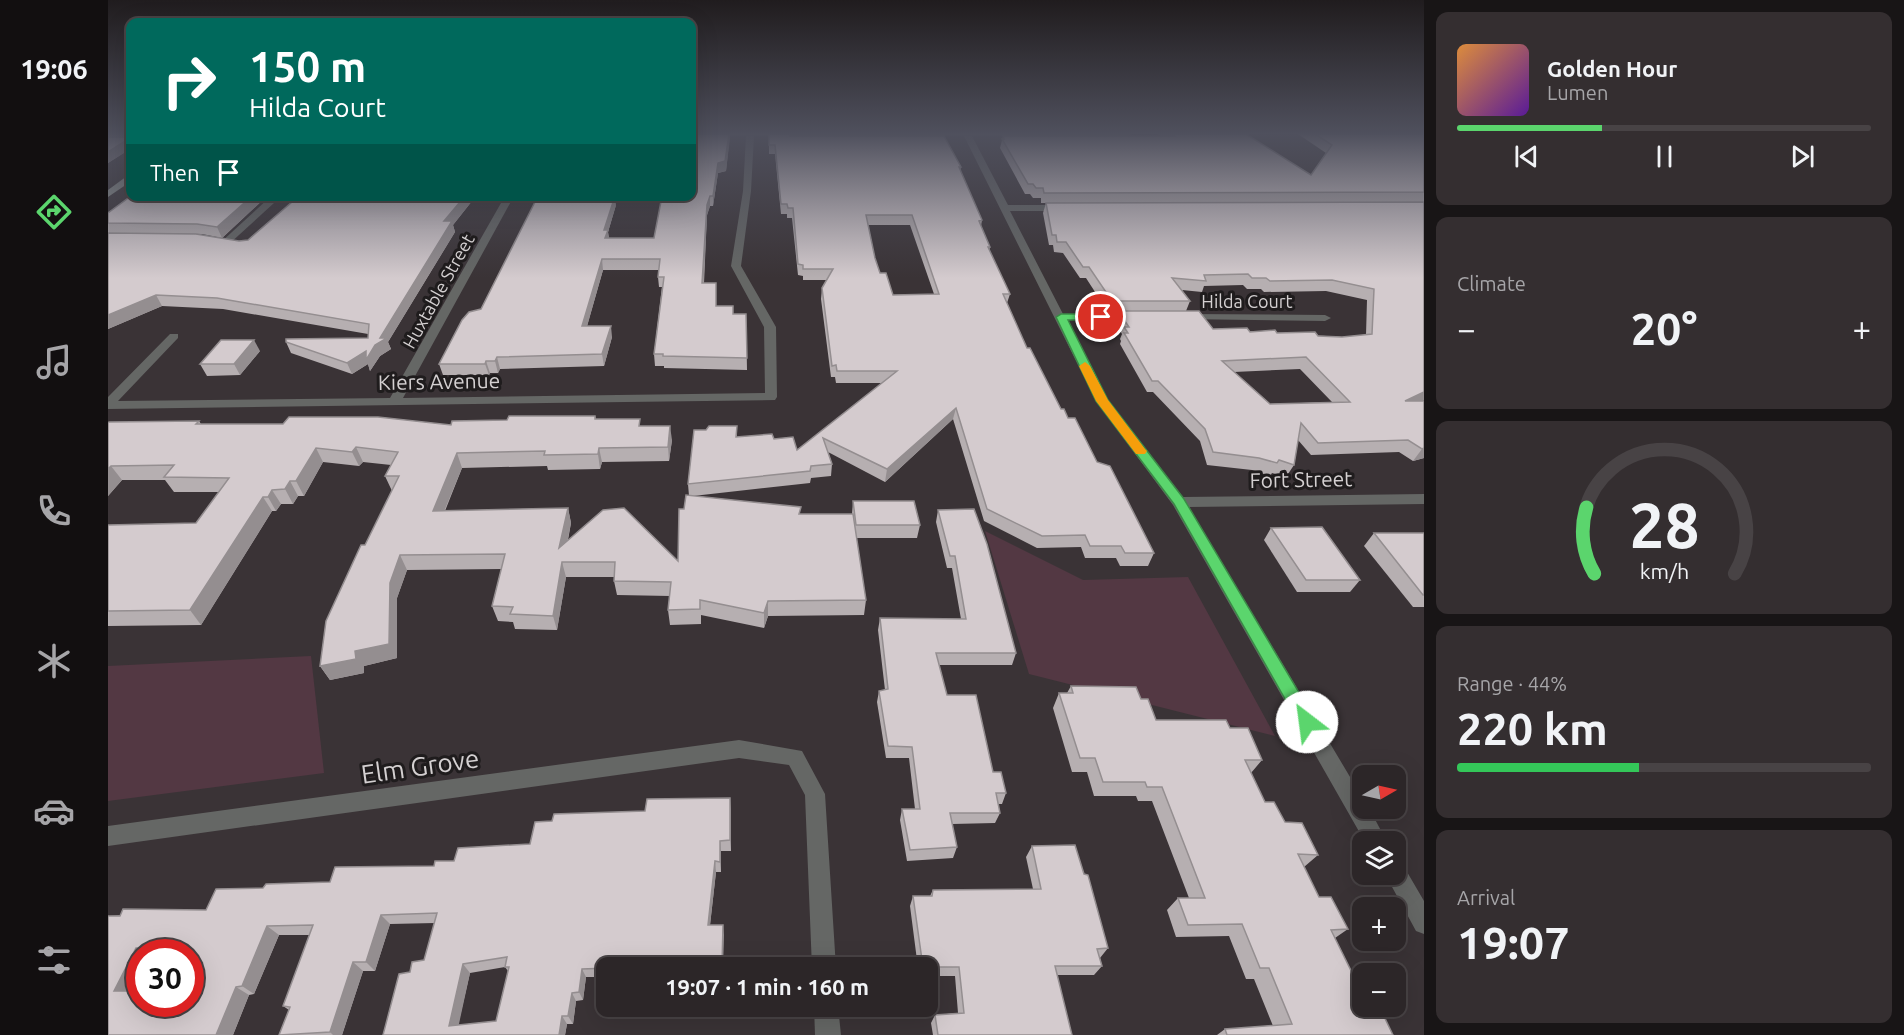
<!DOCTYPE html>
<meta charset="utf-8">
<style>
:root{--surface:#2c2628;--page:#342e30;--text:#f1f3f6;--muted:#a6a5a8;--line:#484345;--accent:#5bd56d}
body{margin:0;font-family:Ubuntu,sans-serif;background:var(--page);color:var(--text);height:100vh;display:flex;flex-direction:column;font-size:22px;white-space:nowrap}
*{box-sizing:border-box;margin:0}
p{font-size:20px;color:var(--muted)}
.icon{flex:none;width:33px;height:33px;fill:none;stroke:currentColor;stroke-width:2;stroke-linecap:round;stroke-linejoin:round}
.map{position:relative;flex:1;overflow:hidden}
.sheet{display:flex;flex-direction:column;gap:12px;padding:12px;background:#181516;width:480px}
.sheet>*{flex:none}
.guide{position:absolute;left:18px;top:18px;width:570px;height:183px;border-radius:12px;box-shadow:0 6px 24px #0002,0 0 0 2px var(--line);background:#00695c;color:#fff;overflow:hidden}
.needle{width:39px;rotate:81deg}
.fabs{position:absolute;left:1244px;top:765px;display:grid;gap:12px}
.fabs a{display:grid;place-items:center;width:54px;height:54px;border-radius:12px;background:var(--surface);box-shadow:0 6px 24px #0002,0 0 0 2px var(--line);font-size:30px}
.speed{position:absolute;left:18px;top:939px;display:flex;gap:12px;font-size:30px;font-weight:700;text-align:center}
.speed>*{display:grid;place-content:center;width:78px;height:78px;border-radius:50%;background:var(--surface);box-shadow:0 6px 24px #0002,0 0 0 2px var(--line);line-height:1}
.speed .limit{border:9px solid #d22;background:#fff;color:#111}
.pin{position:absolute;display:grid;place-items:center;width:51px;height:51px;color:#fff;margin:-26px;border:3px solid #fff;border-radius:50%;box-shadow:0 2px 6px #0007}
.me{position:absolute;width:66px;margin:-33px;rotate:330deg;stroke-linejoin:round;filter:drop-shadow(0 0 4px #0008)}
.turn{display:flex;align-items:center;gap:21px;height:126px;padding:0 24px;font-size:27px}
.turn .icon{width:78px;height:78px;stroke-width:2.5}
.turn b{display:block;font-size:42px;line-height:51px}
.then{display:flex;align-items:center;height:57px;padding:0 24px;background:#0003;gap:12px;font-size:22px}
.big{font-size:45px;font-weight:700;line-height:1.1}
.sheet .tile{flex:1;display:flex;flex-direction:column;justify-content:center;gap:9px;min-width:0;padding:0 21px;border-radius:12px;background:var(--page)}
.sheet .dial{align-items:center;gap:0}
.dial svg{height:156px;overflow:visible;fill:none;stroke:var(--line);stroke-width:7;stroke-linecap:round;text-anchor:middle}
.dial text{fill:var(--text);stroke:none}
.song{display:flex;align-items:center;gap:18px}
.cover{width:72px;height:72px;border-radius:9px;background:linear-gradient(135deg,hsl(30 70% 55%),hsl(270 70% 35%))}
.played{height:6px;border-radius:3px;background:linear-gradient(90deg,var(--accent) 35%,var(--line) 35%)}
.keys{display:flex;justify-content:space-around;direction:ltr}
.heat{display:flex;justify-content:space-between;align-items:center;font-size:33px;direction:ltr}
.charge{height:9px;border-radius:4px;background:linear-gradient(90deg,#34c759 44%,var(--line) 0)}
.trip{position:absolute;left:488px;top:957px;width:342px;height:60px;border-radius:12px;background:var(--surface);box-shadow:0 6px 24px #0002,0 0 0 2px var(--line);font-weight:700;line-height:60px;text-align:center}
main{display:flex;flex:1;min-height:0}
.menu{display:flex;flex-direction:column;width:108px;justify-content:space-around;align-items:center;background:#120f10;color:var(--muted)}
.menu .icon{width:42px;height:42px}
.menu .current{color:var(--accent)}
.menu b{font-size:27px;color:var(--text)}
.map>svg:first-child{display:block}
</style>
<main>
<nav class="menu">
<b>19:06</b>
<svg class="icon current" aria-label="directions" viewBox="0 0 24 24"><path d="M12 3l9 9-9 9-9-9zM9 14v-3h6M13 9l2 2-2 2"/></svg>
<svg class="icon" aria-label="music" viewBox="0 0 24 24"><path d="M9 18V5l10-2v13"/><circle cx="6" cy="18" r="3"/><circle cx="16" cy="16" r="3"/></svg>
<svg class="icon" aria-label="phone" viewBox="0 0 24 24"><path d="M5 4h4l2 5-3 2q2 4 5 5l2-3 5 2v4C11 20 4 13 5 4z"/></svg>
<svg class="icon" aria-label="climate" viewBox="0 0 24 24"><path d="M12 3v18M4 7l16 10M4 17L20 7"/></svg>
<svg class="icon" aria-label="car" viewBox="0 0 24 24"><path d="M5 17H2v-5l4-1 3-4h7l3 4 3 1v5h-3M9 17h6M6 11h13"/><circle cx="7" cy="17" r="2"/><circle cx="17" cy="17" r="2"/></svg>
<svg class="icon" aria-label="filters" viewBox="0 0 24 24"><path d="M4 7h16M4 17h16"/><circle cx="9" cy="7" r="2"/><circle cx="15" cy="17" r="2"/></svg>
</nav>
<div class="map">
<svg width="1316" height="1035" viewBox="0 0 1316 1035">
<rect width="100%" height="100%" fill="#3a3336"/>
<g fill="#533843">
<path d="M877,531L975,580L1080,577L1167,736L921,674Z"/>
<path d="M203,656L216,773L0,801V666Z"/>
</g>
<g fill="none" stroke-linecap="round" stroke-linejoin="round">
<g fill="#656765" fill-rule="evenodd">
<path d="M584,134H1023L1020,136H864L900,205H956L960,208L956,211H902L955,314H1028L1034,317L1028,320H959L1000,400L1075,497L1316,494V504L1081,507L1254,797V808H1261L1279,842H1257L1065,505L988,401L856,136H646L643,191L633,266L668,327L669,397L667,400L0,409V397L62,334H70V338L10,401L282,398L397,196H406L295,398L657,393L656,327L623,266L635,191L638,136H584Z"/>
<path d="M194,197L198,200L187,212L180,210L186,203H166L120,245L112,243L161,198Z"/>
<path d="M1076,314L1217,315L1223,318L1217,321L1072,319V315Z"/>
<path d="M631,740L694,751L717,794L728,968H704L697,795L681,765L631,758L0,846V826Z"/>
<path d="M1287,862L1295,865L1316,901V934L1308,931L1277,874H1287Z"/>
<path d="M706,1006H730L733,1035H707Z"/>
</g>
<path fill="#929793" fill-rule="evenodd" d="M19,176H22V182L0,197V190Z"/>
</g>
<g fill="#b6afb1" fill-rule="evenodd">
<path d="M0,134H22V149L0,163Z"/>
<path d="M584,134H622L618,171L610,173L605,206H602L599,215L596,283L608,306L626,314H638L639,370L556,368V366H547L546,354L554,287H551L550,277L551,270H495L479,326L504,337L496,366L392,369L390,373H382L381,375H335L331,364L373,309L508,205L500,232L501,238H546L554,200L553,196H584Z"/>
<path d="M661,134L682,136L853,167L852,171L874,220L873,226L882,247L881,251L902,294L899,303L919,348L953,409L960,418L989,462L1046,553L1040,566H1012L1008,558H977L973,547L929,548L876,521L845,419L777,482L720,452L724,464L723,476L703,478L702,483L585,496L693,514H744L745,501L812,525L809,538H748L758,600L756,615L660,616L656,628L593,615V624L562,625L560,610L562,596L509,595L506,581V577H458L449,630L407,629L405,622L390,621L384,606L394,569L299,570L289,598V658L256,666V673L222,680L212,666L257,545L284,491L277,476L283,465L255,462L251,466L215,462L196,496H190L185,504H173L168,511H164L93,625L0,626V525L88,523L111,492H66L57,480H14L0,496V423L91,421L93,424L343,425L399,420L487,416L488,419L533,426L564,440L561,461L494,462L492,469L440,470L439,466L354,468L337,511L460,508L463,523L460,540L570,561L576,509L581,496L580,484L598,430L629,426V437L666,439L689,450L775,383H728L727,377H723L713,299L714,288L719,280H695V276L690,275L684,218H679V214H673L667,154H661ZM760,225H802L826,294L785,295L772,273L767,258Z"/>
<path d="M1050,134H1138L1203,175L1218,153L1190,134H1316V400L1314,401L1316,458L1305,461L1291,452L1203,455L1190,440L1186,465L1178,477L1164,473L1162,476L1144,470L1099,465L1092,441L1045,392H1039L1012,344L1013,341L1012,339L1014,334L1006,322L1010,312H1000L978,278H972L955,253L946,252L945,245H941L935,213L938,203H1145H933V198H925L922,194H917L892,148L895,136H1053ZM1135,285L1139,289H1153L1156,292L1218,291L1259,300L1258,335L1234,337L1105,329L1078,311L1082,301L1074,290L1094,292L1096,286ZM1192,369L1224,402L1162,404L1126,372Z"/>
<path d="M23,196H159L114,238L94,234L0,233V213Z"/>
<path d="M191,196H368L345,225L347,232L280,342L283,349L272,356L262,371L260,364L244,374L183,353L178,342L260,338V334L115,309L54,306L0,329V233L131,241L140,240Z"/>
<path d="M152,351L132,375L99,376L92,364Z"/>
<path d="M830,510L908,653L904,665H831L839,695L898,793L894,804H890L892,813L887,823L844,824L849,847L845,858L799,861L792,820L794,809H807L801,758H778L769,702L771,691L777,690L770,630L772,618L853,619L844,568H839L828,522Z"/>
<path d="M1163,528L1252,580L1242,592H1189L1156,540Z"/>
<path d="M1266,533H1316V607H1305L1256,546Z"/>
<path d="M963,686L1033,699L1048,720L1122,728L1154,760L1143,773L1157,802L1210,855L1196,867L1211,897L1240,929L1227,938L1262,1009L1285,1035H1109L1117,1029L1165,1026L1146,979H1138L1121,936L1068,937L1059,910L1070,898H1081L1044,801H1030L1028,796H986L979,772H964L945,708L951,693H959Z"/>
<path d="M623,809V851H613V872H608L602,925L616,935L498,968V977H478L475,1000L468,1001L465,1024H459L457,1035H275L302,972L316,960L327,923L282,924L267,971H255L234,1035H171L181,1010L175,1006L202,935H171L146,994L141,995L125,1035H0V916L98,910L155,888L222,882L326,866L422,844ZM32,952H82V1004L26,991L32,980ZM397,967L400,971L388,1021L350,1025L362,973Z"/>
<path d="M924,846L976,874L1000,948L992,958L994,966L986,975H949L964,1035H825L823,1023L827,1015L850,1013L847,976H819V968H810L802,906L805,896H822L825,890L925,889L918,857Z"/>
</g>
<g fill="#948e90">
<path d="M621,134L622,138L618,171L610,173L605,206V196L610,163Z"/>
<path d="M22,138V149L0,163V152Z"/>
<path d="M144,196H159L114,238L109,227Z"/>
<path d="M357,196H368L345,225L347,232L280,342L283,349L272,356L262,371L260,364L244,374L239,363L258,351L272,338L336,221Z"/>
<path d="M507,196L508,205L500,232L501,240L498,248L496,230Z"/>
<path d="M602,196V206L599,215L595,294L594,283L599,205Z"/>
<path d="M494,259L495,270L476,337L474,326Z"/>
<path d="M48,295L54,306L0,329V315Z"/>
<path d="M503,326L504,337L496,366L494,354Z"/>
<path d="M146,340L152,351L132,375L126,364Z"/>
<path d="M389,357L392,369L390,373L387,361Z"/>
<path d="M378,361L382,373L381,375L377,364Z"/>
<path d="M1316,392V400L1289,413L1297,401Z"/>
<path d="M848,408L845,419L777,482L779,469Z"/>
<path d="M562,426L564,440L561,461L560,447Z"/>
<path d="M248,447L255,462L251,466L244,452Z"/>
<path d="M208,448L215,462L196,496L188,481Z"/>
<path d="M491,448L494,462L492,469L490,454Z"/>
<path d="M1316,448V458L1305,461L1314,449Z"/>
<path d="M349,453L354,468L330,526L325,511Z"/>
<path d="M3,466L14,480L0,496V469Z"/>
<path d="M182,481L190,496L185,504L177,489Z"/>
<path d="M164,490L173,504L168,511L160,497Z"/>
<path d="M155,497L164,511L93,625L82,610Z"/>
<path d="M460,508L463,523L455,563L451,548Z"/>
<path d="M292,555L299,570L289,598V658L256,666V673L222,680L212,666L247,651L282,583Z"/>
<path d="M454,562L458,577L449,630L445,616Z"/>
<path d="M660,601V616L656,628V613Z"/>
<path d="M622,798L623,809V851L622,840Z"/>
<path d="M612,841L613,851V872L612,862Z"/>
<path d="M607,861L608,872L601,934L600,925Z"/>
<path d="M273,915L282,924L267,971L258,962Z"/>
<path d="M615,925L616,935L615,968H614Z"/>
<path d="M159,926L171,935L146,994L134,986Z"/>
<path d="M28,948L36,952H32V980L22,999L6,991Z"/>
<path d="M245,962L255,971L234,1035H225L222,1032Z"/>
<path d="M355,964L362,973L349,1033L341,1026Z"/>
<path d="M474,969L478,977L475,1000L471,992Z"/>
<path d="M128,987L141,995L125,1035H108Z"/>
<path d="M464,993L468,1001L465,1024L460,1016Z"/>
<path d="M454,1016L459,1024L457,1035H451Z"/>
</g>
<g fill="#d4cbce" stroke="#948e90" stroke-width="1.5" fill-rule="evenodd">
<path d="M18,134H22V138L0,152V137H18Z"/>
<path d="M584,134H621L617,161L610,163L605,196H602L599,205L594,283H608V306H625V314H638L639,358L555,356V354H546L556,277H550L552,259H494L474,326H503L494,354L389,357L387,361H378L377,364H331L354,320L361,312L373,309L430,196H507L496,230H500L497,238H546L554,196H584Z"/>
<path d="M661,134H682V136H836L853,167H851L874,220L871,221L882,247H880L902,294H895L919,348H922L953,409H956L960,418H967L989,462L1002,466L1046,553H1017L1013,546H982L977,535L934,536L879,509L848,408L779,469L715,438L724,464L703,466L702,471L580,484L586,430H598L601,426H629L628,437L664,434L666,439L685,437L689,450L789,371H729L728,365L724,366L714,288L725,269H695V265L690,264L685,208H680L679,204H673L667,145H661ZM758,215H804L831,294L785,295L778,273H772L767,258Z"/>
<path d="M1063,134H1138L1203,175L1224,145L1207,134H1316V192L936,193L935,188H928L925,184H920L894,139H896L895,136H1066Z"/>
<path d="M23,196H144L109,227L89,224L0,223V213Z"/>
<path d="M191,196H357L336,221H344L272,338H279L267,345L258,360V351L239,363L178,342V339L260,338L261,324L109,298L48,295L0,315V233L88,234L131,241L140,240Z"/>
<path d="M1316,202V392L1297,401H1316V448L1314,449L1300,440L1210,443L1193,423L1186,465L1171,460L1169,463L1151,458L1105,452L1097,429L1050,381H1044L1016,333H1020L1016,327H1021L1010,311H1091L1105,329L1139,328L1142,332L1167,330L1169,333L1207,332L1210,336L1234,337L1264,334L1266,289L1224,280L1162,281L1158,278H1144L1140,274L1096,275L1098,281L1064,278L1082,301H1004L981,267H975L958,242H949L948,235H944L938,203ZM1198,357L1242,402L1162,404L1114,361Z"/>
<path d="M113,340H146L126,364H92Z"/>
<path d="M401,416H487V419H532L531,426H562L560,447L491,448L490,454L436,455L437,451L349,453L325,511L460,508L451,548L495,510L516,508L570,561L571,509H576L578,495L693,507L691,514H745L758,600L660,601L656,613L592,600V609L560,610L563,582L506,581L507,562H454L445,616L402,614L405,607L384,606L397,554L292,555L282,583L281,644L247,651L248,659L212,666L218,621L253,545H257L291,476H277L290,452L248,447L244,452L208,448L188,481H182L177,489L164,490L160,497H155L82,610L0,611V525L88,523L121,478L56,477L66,465L3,466L0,469V423L1,422L91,421L88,424H175L181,417H270L343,425L344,421L399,420Z"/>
<path d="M745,501H806L812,525H748Z"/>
<path d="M866,509L879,544L908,653H828L839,695H868L885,772H893L898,793H888L892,813H842L849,847L802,850L794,809H812L804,747L780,746L771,691L780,689L772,618L858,619L847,556H842L830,510Z"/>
<path d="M1214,527L1252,580H1198L1163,528Z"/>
<path d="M1266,533H1316V595H1315Z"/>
<path d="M963,686L1028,687L1033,699H1040L1048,720H1118L1122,728H1140L1154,760H1137L1157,802H1166L1177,822L1194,823L1210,855L1190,854L1211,897H1223L1240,929L1223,930L1254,993V1006H1261L1262,1009L1272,1008L1285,1035H1119L1117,1029L1184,1024L1161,968H1152L1134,924L1080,925L1070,898H1097L1054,787H1039L1037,782H995L987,758H972L951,693H965Z"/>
<path d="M622,798V840L612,841V862L607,861L600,925H615L614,966L621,965V968L529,967L474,969L471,992L464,993L460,1016H454L451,1035H275L291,974L302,972L304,962L316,960L329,913L273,915L258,962H245L222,1032L171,1035L182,1007L175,1006L205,925L159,926L134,986L128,987L108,1035H0V916H12L15,909L98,910L108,889L155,888L158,884L222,882L227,867L326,866L327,861H346L350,848L422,844L427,822L444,821L446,814L537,811L539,799ZM28,948H79L77,952H82V1004H32V991H6ZM399,957L397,967H401L388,1021L341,1026L355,964Z"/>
<path d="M967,845L976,874L980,875L1000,948L989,949L994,966H947L964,1035H830L827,1015L856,1013L851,967H815L805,896H824L825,890L933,889L924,846Z"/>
</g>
<linearGradient id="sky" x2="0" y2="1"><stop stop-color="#201c1e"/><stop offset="0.48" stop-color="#4f505d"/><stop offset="1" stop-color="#4f505d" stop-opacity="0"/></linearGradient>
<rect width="1316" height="278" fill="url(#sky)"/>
<path fill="#5bd56d" stroke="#3b8a47" stroke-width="1.5" d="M953,314H993L998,317L993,320H960L1000,400L1076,499L1205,716L1208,722L1205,727L1199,729L1193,727L1066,504L988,401L948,317Z"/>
<path fill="#f59e0b" d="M977,362L982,366L1000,400L1037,449L1039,451L1037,454H1028L988,401L971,366Z"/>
<g text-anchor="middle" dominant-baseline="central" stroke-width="6" stroke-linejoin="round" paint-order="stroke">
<g font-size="18" fill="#d4d0d1" stroke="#1f1c1d">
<text transform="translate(330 291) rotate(-61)">Huxtable Street</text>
<text x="1139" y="301">Hilda Court</text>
</g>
<g font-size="21" fill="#d4d0d1" stroke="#1f1c1d">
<text transform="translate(331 381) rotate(-1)">Kiers Avenue</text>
<text transform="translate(1193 479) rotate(-1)">Fort Street</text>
</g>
<g font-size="26" fill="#d4d0d1" stroke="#1f1c1d">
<text transform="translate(312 766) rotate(-8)">Elm Grove</text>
</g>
</g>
</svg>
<div class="fabs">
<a><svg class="needle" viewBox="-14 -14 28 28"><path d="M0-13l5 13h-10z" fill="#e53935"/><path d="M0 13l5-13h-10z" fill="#a6a5a8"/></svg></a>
<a><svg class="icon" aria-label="layers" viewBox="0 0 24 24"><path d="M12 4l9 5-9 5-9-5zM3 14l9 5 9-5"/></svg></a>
<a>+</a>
<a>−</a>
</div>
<div class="speed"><div class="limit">30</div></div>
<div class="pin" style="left:993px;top:317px;background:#d93025"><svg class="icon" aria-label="arrive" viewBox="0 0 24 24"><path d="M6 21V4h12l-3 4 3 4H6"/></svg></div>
<svg class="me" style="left:1199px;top:722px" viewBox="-20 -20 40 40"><circle r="19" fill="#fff"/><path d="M0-13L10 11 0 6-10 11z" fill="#5bd56d"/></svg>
<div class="trip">19:07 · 1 min · 160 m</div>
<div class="guide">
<div class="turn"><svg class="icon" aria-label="right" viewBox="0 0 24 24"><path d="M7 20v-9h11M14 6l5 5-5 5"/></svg><div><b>150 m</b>Hilda Court</div></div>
<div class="then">Then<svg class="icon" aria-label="arrive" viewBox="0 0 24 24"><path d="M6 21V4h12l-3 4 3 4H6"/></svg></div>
</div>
</div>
<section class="sheet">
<div class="tile">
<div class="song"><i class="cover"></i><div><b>Golden Hour</b><p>Lumen</p></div></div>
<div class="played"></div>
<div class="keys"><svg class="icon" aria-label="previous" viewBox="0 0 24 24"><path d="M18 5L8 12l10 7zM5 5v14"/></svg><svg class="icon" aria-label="pause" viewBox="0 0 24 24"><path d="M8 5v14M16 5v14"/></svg><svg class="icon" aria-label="next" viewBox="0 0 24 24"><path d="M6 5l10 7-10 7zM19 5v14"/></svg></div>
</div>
<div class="tile"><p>Climate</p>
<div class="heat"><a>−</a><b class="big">20°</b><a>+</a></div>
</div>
<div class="tile dial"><svg viewBox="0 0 100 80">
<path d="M14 69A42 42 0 1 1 86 69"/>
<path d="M14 69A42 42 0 0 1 10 35" stroke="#5bd56d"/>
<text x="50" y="56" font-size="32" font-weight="700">28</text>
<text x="50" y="72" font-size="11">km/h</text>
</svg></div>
<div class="tile"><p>Range · 44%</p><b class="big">220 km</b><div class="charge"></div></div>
<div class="tile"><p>Arrival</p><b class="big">19:07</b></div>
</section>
</main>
